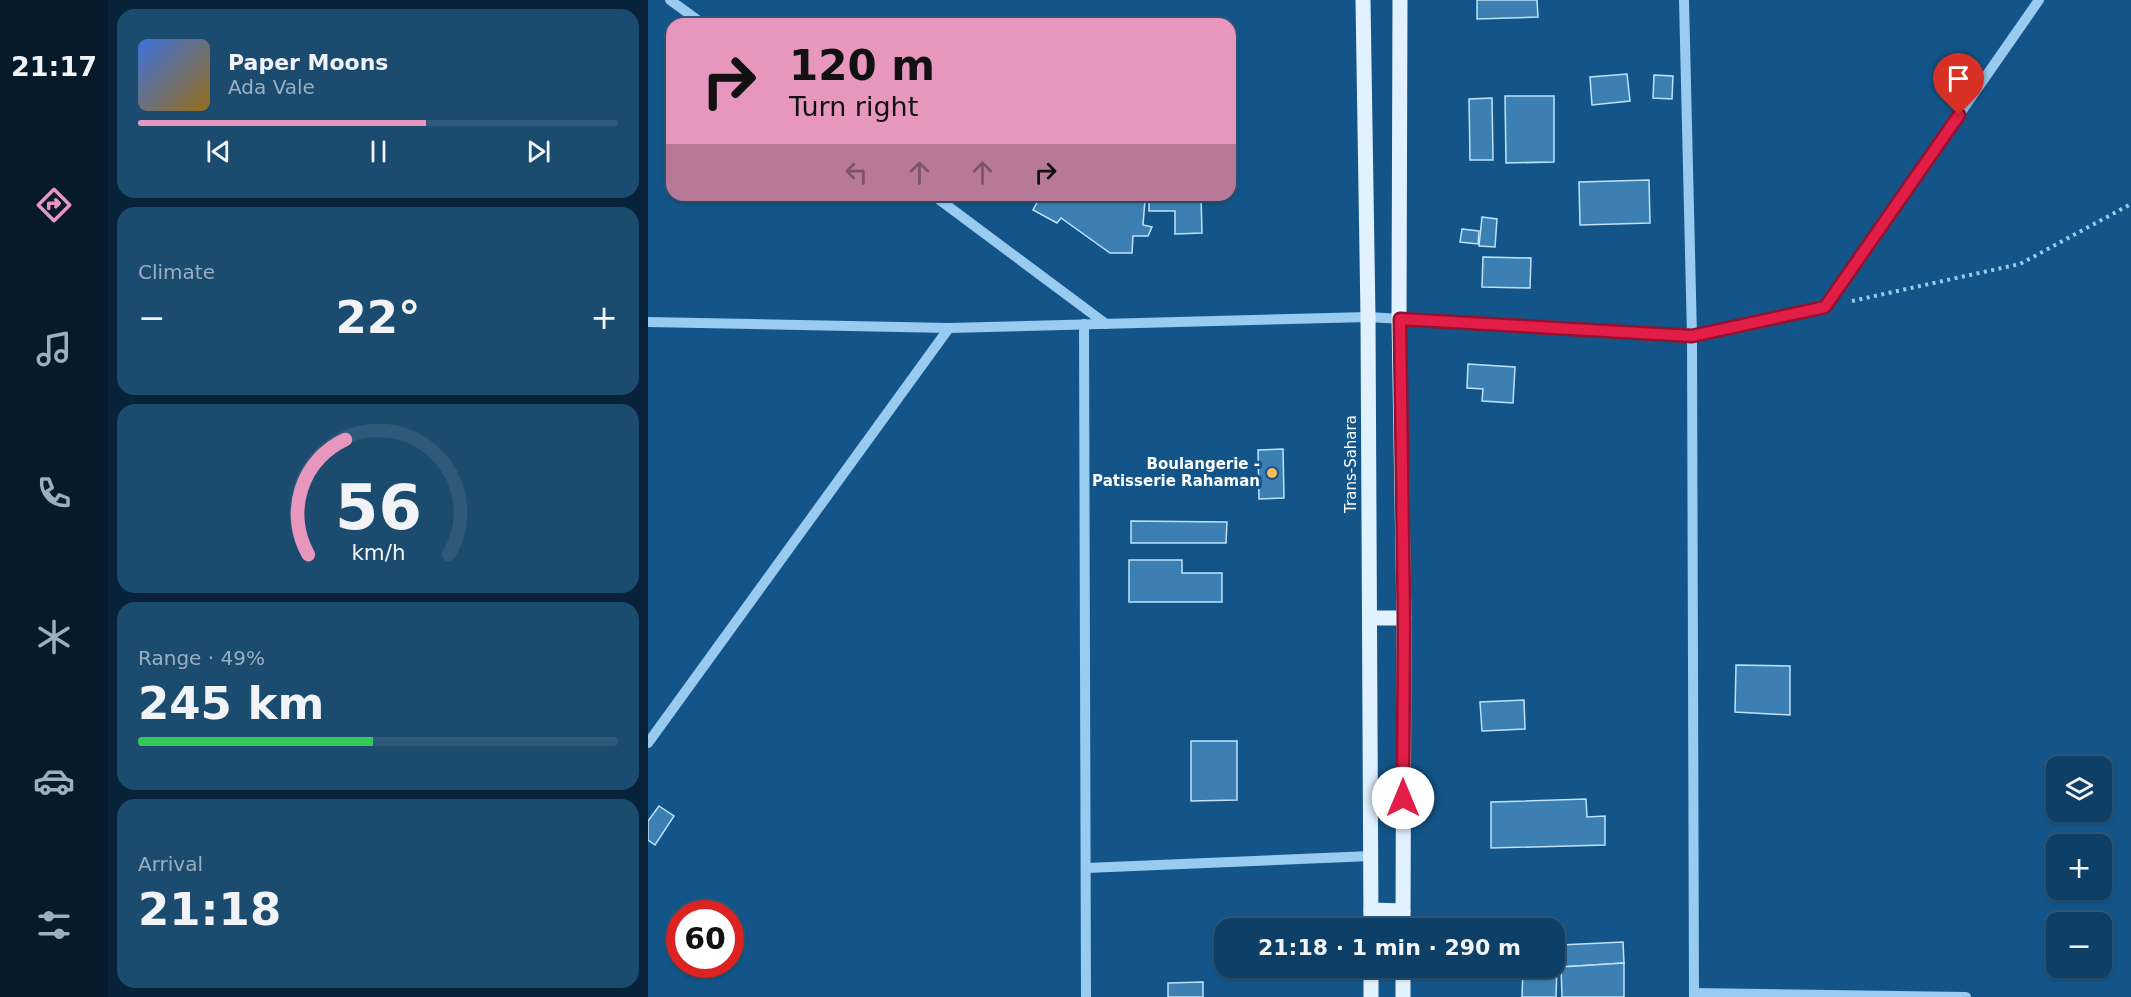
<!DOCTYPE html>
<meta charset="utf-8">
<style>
:root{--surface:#0e4067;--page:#1c4b70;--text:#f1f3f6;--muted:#9bafc0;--line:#2e597b;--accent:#e797bd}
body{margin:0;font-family:"DejaVu Sans",sans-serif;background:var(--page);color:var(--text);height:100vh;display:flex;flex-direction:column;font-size:22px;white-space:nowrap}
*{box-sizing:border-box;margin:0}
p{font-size:20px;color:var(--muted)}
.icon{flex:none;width:33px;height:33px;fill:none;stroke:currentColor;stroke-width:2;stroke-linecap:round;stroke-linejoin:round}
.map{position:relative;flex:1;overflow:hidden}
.panel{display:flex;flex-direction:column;gap:9px;padding:9px;background:#082339;width:540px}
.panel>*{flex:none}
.top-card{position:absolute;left:18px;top:18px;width:570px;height:183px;border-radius:18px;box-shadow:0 2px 4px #0004,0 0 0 2px var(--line);background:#e797bd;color:#111;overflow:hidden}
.buttons{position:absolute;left:1398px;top:756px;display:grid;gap:12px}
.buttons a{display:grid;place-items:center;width:66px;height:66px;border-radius:12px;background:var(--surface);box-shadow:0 2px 4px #0004,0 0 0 2px var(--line);font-size:30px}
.speed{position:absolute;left:18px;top:900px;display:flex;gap:12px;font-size:30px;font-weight:700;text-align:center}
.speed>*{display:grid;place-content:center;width:78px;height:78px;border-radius:50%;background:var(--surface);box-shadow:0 2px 4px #0004,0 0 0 2px var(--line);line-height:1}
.speed .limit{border:9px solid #d22;background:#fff;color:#111}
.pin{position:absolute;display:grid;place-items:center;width:51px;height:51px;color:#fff;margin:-62px -26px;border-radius:50% 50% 50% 0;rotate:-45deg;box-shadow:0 0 6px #0007}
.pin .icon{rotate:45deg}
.me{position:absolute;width:66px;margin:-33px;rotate:0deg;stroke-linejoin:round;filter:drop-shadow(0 0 4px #0008)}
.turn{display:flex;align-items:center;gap:21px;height:126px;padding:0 24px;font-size:27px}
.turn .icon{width:78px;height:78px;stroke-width:2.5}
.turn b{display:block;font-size:42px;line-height:51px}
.lanes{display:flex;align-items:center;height:57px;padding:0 24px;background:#0003;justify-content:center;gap:30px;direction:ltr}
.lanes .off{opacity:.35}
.big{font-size:45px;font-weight:700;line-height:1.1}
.panel .card{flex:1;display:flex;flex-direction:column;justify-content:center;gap:9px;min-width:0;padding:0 21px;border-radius:18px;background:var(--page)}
.panel .dial{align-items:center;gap:0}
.dial svg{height:156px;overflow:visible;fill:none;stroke:var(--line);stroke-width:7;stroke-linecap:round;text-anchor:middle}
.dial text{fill:var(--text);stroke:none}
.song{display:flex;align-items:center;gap:18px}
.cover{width:72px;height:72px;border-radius:9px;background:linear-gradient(135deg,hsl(220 70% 55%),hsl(40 70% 35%))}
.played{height:6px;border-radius:3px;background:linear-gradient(90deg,var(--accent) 60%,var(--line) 60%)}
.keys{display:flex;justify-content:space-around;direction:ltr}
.heat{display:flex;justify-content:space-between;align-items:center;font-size:33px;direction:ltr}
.charge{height:9px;border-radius:4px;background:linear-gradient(90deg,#34c759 49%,var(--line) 0)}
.trip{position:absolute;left:566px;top:918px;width:351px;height:60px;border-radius:18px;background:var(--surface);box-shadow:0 2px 4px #0004,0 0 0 2px var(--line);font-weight:700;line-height:60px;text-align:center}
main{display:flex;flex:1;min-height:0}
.tab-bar{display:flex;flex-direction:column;width:108px;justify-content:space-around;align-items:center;background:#061a29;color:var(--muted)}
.tab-bar .icon{width:42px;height:42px}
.tab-bar .current{color:var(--accent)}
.tab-bar b{font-size:27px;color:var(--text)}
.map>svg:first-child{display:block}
</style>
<main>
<nav class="tab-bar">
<b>21:17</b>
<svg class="icon current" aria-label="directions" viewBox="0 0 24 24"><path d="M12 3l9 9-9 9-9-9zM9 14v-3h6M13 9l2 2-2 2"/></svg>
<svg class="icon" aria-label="music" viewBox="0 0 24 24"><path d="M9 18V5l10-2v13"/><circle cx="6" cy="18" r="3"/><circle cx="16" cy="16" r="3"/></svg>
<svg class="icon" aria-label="phone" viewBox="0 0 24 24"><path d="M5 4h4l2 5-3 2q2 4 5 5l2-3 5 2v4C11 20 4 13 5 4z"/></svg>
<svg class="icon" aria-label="climate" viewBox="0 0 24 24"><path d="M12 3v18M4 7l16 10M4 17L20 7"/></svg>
<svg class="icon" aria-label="car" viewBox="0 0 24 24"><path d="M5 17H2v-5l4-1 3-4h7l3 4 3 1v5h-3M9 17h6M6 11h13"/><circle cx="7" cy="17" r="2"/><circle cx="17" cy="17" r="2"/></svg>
<svg class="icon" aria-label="filters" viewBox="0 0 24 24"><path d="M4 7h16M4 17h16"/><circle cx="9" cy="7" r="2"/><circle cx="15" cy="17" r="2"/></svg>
</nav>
<section class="panel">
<div class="card">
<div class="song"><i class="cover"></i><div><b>Paper Moons</b><p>Ada Vale</p></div></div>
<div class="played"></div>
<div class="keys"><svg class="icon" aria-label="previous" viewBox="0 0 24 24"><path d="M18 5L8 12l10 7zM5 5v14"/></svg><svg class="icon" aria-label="pause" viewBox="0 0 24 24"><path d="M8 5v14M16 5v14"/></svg><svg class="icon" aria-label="next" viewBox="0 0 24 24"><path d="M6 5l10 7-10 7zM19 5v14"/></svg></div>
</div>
<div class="card"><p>Climate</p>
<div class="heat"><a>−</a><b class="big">22°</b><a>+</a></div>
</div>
<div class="card dial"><svg viewBox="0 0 100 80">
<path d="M14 69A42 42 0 1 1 86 69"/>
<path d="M14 69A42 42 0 0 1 33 10" stroke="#e797bd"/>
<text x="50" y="56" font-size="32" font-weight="700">56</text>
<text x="50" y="72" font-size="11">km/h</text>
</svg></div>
<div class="card"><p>Range · 49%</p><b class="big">245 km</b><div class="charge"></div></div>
<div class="card"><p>Arrival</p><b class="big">21:18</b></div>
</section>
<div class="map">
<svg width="1483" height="997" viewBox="0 0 1483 997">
<rect width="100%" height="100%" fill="#135589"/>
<g fill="#3c7fb2" stroke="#bfe2fc" stroke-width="1.5">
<path d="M829,0H889L890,17L829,19Z"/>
<path d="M979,74L982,101L944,105L942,77Z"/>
<path d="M1006,75L1025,76L1024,99L1005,98Z"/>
<path d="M857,96H906V162L858,163Z"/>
<path d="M844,98L845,160H822L821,99Z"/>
<path d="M1001,180L1002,223L932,225L931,182Z"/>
<path d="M384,195H485L484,199L497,200L495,225L504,227L500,236H485L484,253H462L413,218L409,223L385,210L391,199Z"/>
<path d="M501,195H553L554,233L527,234V211H501Z"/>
<path d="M834,217L849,219L847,247L831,246Z"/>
<path d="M814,229L831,231L830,244L812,242Z"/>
<path d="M835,257L883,258L882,288L834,287Z"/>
<path d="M820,364L867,367L865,403L834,401L835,389L819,388Z"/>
<path d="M635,449L636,498L611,499L610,450Z"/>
<path d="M483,521L579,522L578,543H483Z"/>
<path d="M481,560H534V573H574V602H481Z"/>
<path d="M1088,665L1142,666V715L1087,712Z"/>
<path d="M876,700L877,729L834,731L832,702Z"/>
<path d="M543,741H589V800L543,801Z"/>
<path d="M938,799L939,817L957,816V845L843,848V802Z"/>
<path d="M11,806L26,816L7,845L0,840V821Z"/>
<path d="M975,942L976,963L913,967L912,945Z"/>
<path d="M976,963V997H914L913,967Z"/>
<path d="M875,968H909L908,997H874Z"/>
<path d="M555,982V997H520V983Z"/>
</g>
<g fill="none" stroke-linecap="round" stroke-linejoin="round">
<path stroke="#99cbf0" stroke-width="4" stroke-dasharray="3 4.5" stroke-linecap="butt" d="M1204,301L1372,264L1483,204"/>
<g stroke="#99cbf0" stroke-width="10">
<path d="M22,0L55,24"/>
<path d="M1036,0L1044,336L1046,997"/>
<path d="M285,195L458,324"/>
<path d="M0,322L301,328L720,317L1044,336L1177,307L1391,0"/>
<path d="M436,324L438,997"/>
<path d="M0,743L301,328"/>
<path d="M438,868L723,856"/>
<path d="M1046,993L1318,997"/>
</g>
<g stroke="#e2f1ff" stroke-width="15">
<path d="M715,0L720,317L723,928"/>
<path d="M752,0L751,319L756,618L755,928"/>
<path d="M722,618H756"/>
<path d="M723,910L755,911"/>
<path d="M723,968V997"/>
<path d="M755,968V997"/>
</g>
</g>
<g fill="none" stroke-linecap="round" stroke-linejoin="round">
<g stroke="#92132f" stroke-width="15">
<path id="route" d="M755,798L756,618L752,319L1044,336L1177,307L1311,115"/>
</g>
<use href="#route" stroke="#e11d48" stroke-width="10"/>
</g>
<circle fill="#ffba58" stroke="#135589" stroke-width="2" cx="624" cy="473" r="6"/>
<g text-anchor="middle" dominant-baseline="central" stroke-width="6" stroke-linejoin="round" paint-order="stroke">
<g font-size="15" font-weight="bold" fill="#fff" stroke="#135589" text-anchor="end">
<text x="612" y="464">Boulangerie -<tspan x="612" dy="17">Patisserie Rahaman</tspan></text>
</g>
<g font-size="15" fill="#fff" stroke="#135589">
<text transform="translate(703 464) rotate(-90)">Trans-Sahara</text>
</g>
</g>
</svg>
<div class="buttons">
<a><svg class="icon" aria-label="layers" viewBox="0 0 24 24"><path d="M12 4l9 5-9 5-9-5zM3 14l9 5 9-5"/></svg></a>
<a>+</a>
<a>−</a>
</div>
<div class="speed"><div class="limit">60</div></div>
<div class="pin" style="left:1311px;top:115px;background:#d93025"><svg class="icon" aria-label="arrive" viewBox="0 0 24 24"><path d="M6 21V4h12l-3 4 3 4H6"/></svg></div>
<svg class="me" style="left:755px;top:798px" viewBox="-20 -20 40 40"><circle r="19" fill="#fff"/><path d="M0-13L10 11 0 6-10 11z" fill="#e11d48"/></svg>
<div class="trip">21:18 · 1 min · 290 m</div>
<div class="top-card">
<div class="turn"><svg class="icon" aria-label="right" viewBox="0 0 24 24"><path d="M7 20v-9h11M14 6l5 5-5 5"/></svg><div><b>120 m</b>Turn right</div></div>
<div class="lanes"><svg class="icon off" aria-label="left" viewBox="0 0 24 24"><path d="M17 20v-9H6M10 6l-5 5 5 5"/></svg><svg class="icon off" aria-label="ahead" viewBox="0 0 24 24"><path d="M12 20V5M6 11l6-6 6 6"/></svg><svg class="icon off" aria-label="ahead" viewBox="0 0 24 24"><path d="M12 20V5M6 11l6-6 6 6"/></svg><svg class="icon" aria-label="right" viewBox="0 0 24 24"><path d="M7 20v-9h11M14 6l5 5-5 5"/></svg></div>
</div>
</div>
</main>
